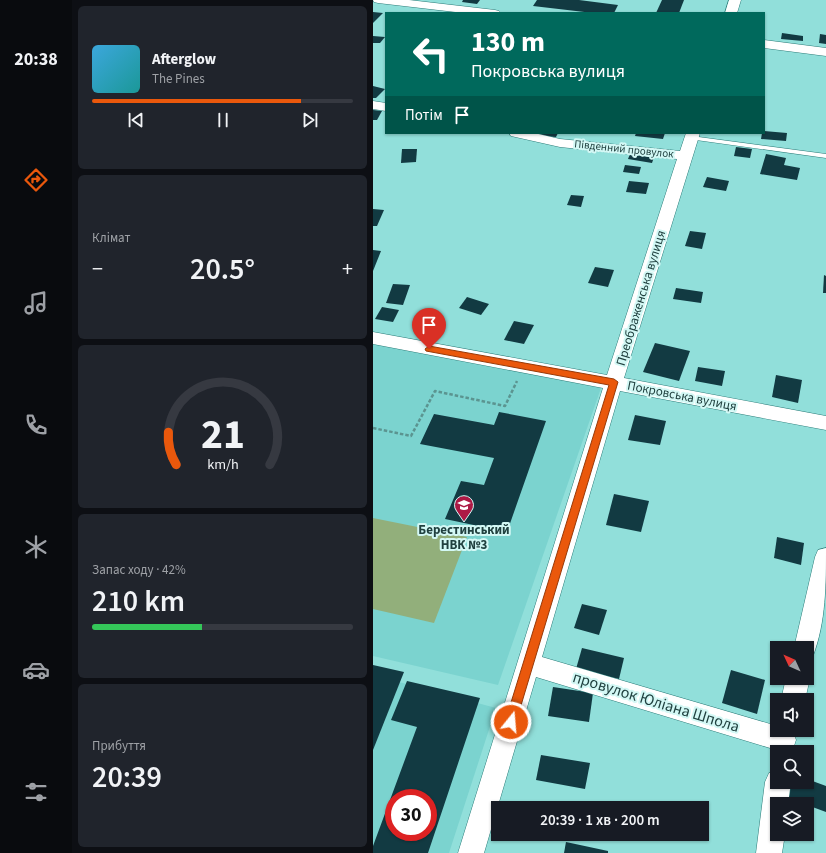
<!DOCTYPE html>
<html lang="uk">
<meta charset="utf-8">
<style>
:root{--surface:#171b24;--page:#20242c;--text:#f1f3f6;--muted:#9ea1a6;--line:#363941;--accent:#ea580c}
body{margin:0;font-family:"Source Sans 3",sans-serif;background:var(--page);color:var(--text);height:100vh;display:flex;flex-direction:column;font-size:15px;white-space:nowrap}
*{box-sizing:border-box;margin:0}
p{font-size:13px;color:var(--muted)}
.icon{flex:none;width:22px;height:22px;fill:none;stroke:currentColor;stroke-width:2;stroke-linecap:round;stroke-linejoin:round}
.map{position:relative;flex:1;overflow:hidden}
.side{display:flex;flex-direction:column;gap:6px;padding:6px;background:#0d0f14;width:301px}
.side>*{flex:none}
.hud{position:absolute;left:12px;top:12px;width:380px;height:122px;border-radius:0px;box-shadow:0 1px 3px #0004;background:#00695c;color:#fff;overflow:hidden}
.needle{width:26px;rotate:314deg}
.buttons{position:absolute;left:397px;top:641px;display:grid;gap:8px}
.buttons a{display:grid;place-items:center;width:44px;height:44px;border-radius:0px;background:var(--surface);box-shadow:0 1px 3px #0004;font-size:20px}
.speed{position:absolute;left:12px;top:789px;display:flex;gap:8px;font-size:20px;font-weight:700;text-align:center}
.speed>*{display:grid;place-content:center;width:52px;height:52px;border-radius:50%;background:var(--surface);box-shadow:0 1px 3px #0004;line-height:1}
.speed .limit{border:6px solid #d22;background:#fff;color:#111}
.pin{position:absolute;display:grid;place-items:center;width:34px;height:34px;color:#fff;margin:-41px -17px;border-radius:50% 50% 50% 0;rotate:-45deg;box-shadow:0 0 4px #0007}
.pin .icon{rotate:45deg}
.me{position:absolute;width:44px;margin:-22px;rotate:17deg;stroke-linejoin:round;filter:drop-shadow(0 0 3px #0008)}
.turn{display:flex;align-items:center;gap:14px;height:84px;padding:0 20px;font-size:18px}
.turn .icon{width:52px;height:52px;stroke-width:2.5}
.turn b{display:block;font-size:28px;line-height:34px}
.then{display:flex;align-items:center;height:38px;padding:0 20px;background:#0003;gap:8px;font-size:15px}
.big{font-size:30px;font-weight:600;line-height:1.1}
.side .widget{flex:1;display:flex;flex-direction:column;justify-content:center;gap:6px;min-width:0;padding:0 14px;border-radius:6px;background:var(--page)}
.side .dial{align-items:center;gap:0}
.dial svg{height:104px;overflow:visible;fill:none;stroke:var(--line);stroke-width:7;stroke-linecap:round;text-anchor:middle}
.dial text{fill:var(--text);stroke:none}
.song{display:flex;align-items:center;gap:12px}
.cover{width:48px;height:48px;border-radius:6px;background:linear-gradient(135deg,hsl(200 70% 55%),hsl(180 70% 35%))}
.played{height:4px;border-radius:2px;background:linear-gradient(90deg,var(--accent) 80%,var(--line) 80%)}
.keys{display:flex;justify-content:space-around;direction:ltr}
.heat{display:flex;justify-content:space-between;align-items:center;font-size:22px;direction:ltr}
.charge{height:6px;border-radius:3px;background:linear-gradient(90deg,#34c759 42%,var(--line) 0)}
.trip{position:absolute;left:118px;top:801px;width:218px;height:40px;border-radius:0px;background:var(--surface);box-shadow:0 1px 3px #0004;font-weight:600;line-height:40px;text-align:center}
main{display:flex;flex:1;min-height:0}
.menu{display:flex;flex-direction:column;width:72px;justify-content:space-around;align-items:center;background:#090b0e;color:var(--muted)}
.menu .icon{width:28px;height:28px}
.menu .on{color:var(--accent)}
.menu b{font-size:18px;color:var(--text)}
.map>svg:first-child{display:block}
</style>
<main>
<nav class="menu">
<b>20:38</b>
<svg class="icon on" aria-label="directions" viewBox="0 0 24 24"><path d="M12 3l9 9-9 9-9-9zM9 14v-3h6M13 9l2 2-2 2"/></svg>
<svg class="icon" aria-label="music" viewBox="0 0 24 24"><path d="M9 18V5l10-2v13"/><circle cx="6" cy="18" r="3"/><circle cx="16" cy="16" r="3"/></svg>
<svg class="icon" aria-label="phone" viewBox="0 0 24 24"><path d="M5 4h4l2 5-3 2q2 4 5 5l2-3 5 2v4C11 20 4 13 5 4z"/></svg>
<svg class="icon" aria-label="climate" viewBox="0 0 24 24"><path d="M12 3v18M4 7l16 10M4 17L20 7"/></svg>
<svg class="icon" aria-label="car" viewBox="0 0 24 24"><path d="M5 17H2v-5l4-1 3-4h7l3 4 3 1v5h-3M9 17h6M6 11h13"/><circle cx="7" cy="17" r="2"/><circle cx="17" cy="17" r="2"/></svg>
<svg class="icon" aria-label="filters" viewBox="0 0 24 24"><path d="M4 7h16M4 17h16"/><circle cx="9" cy="7" r="2"/><circle cx="15" cy="17" r="2"/></svg>
</nav>
<section class="side">
<div class="widget">
<div class="song"><i class="cover"></i><div><b>Afterglow</b><p>The Pines</p></div></div>
<div class="played"></div>
<div class="keys"><svg class="icon" aria-label="previous" viewBox="0 0 24 24"><path d="M18 5L8 12l10 7zM5 5v14"/></svg><svg class="icon" aria-label="pause" viewBox="0 0 24 24"><path d="M8 5v14M16 5v14"/></svg><svg class="icon" aria-label="next" viewBox="0 0 24 24"><path d="M6 5l10 7-10 7zM19 5v14"/></svg></div>
</div>
<div class="widget"><p>Клімат</p>
<div class="heat"><a>−</a><b class="big">20.5°</b><a>+</a></div>
</div>
<div class="widget dial"><svg viewBox="0 0 100 80">
<path d="M14 69A42 42 0 1 1 86 69"/>
<path d="M14 69A42 42 0 0 1 8 44" stroke="#ea580c"/>
<text x="50" y="56" font-size="32" font-weight="700">21</text>
<text x="50" y="72" font-size="11">km/h</text>
</svg></div>
<div class="widget"><p>Запас ходу · 42%</p><b class="big">210 km</b><div class="charge"></div></div>
<div class="widget"><p>Прибуття</p><b class="big">20:39</b></div>
</section>
<div class="map">
<svg width="453" height="853" viewBox="0 0 453 853">
<rect width="100%" height="100%" fill="#91dfda"/>
<g fill="#7bd3cf" fill-rule="evenodd">
<path d="M0,344L228,388L125,685L0,656Z"/>
<path d="M0,675L123,708L76,853H0ZM21,798H55V832H21Z"/>
</g>
<path fill="#92af7b" d="M0,518L94,537L61,623L0,609Z"/>
<g fill="#123a42" fill-rule="evenodd">
<path d="M90,0H107L104,4L89,2Z"/>
<path d="M164,0H206L245,5L241,13H220L160,6Z"/>
<path d="M289,0H311L306,13H283Z"/>
<path d="M0,12L10,13L0,23Z"/>
<path d="M409,33L430,36V41L408,39Z"/>
<path d="M447,34L453,35V44L446,43Z"/>
<path d="M0,36L12,37L7,43H0Z"/>
<path d="M0,86L12,89L3,98H0Z"/>
<path d="M0,110L9,111L4,120H0Z"/>
<path d="M391,131L414,133L413,141L388,139L389,133H391Z"/>
<path d="M168,133H185L183,137L167,136Z"/>
<path d="M263,133H292L290,139L262,136Z"/>
<path d="M363,147L379,149L377,158L361,156Z"/>
<path d="M29,149H44L43,162L28,163Z"/>
<path d="M257,154L281,157L279,163L255,159Z"/>
<path d="M393,154L413,158L411,165L427,168L424,180L387,174Z"/>
<path d="M252,165L268,167L266,174L250,172Z"/>
<path d="M334,177L356,181L353,191L330,187Z"/>
<path d="M256,181L276,183L273,194L253,192Z"/>
<path d="M198,195L211,196L208,207L194,205Z"/>
<path d="M0,209L11,210L4,226H0Z"/>
<path d="M317,231L333,233L329,249L312,246Z"/>
<path d="M0,250L8,251L0,271Z"/>
<path d="M222,267L241,270L235,287L215,283Z"/>
<path d="M451,275L453,276V293H450Z"/>
<path d="M20,284L37,285L30,305L13,303Z"/>
<path d="M303,288L330,292L328,303L300,299Z"/>
<path d="M94,297L116,304L108,315L86,308Z"/>
<path d="M9,307L26,310L20,322L2,319Z"/>
<path d="M141,321L161,325L151,344L131,340Z"/>
<path d="M282,343L317,351L306,381L270,372Z"/>
<path d="M325,367L352,371L349,386L322,381Z"/>
<path d="M403,375L429,380L425,403L399,397Z"/>
<path d="M126,412L173,421L134,532L72,519L88,481L111,485L121,458L47,444L61,414L121,425Z"/>
<path d="M262,415L293,421L287,445L255,440Z"/>
<path d="M241,494L276,501L268,532L233,525Z"/>
<path d="M404,537L431,543L428,565L401,558Z"/>
<path d="M209,604L234,610L226,635L201,628Z"/>
<path d="M209,648L251,658L246,679L203,669Z"/>
<path d="M0,665L31,672L0,750Z"/>
<path d="M358,670L392,680L384,714L349,703Z"/>
<path d="M34,681L107,698L55,853H0V846L44,727L18,720ZM21,798H55V832H21Z"/>
<path d="M180,687L220,693L216,722L175,716Z"/>
<path d="M168,755L217,763L212,789L163,780Z"/>
<path d="M434,779L453,786V812L415,798L418,782H434Z"/>
<path d="M193,842L235,851V853H191Z"/>
</g>
<g fill="none" stroke-linecap="round" stroke-linejoin="round">
<g stroke="#2c7c79" stroke-width="1">
<path id="service" d="M318,136L453,154V158L316,139L315,138Z"/>
</g>
<g stroke="#2c7c79" stroke-width="1">
<g id="minor">
<path d="M0,0H36L122,10L126,11L128,13H91L5,3L1,2Z"/>
<path d="M356,0H368L364,13H352Z"/>
<path d="M391,40L453,48V56L391,48Z"/>
<path d="M0,101L13,103V111L0,109Z"/>
<path d="M136,133H161L187,139L307,151L313,133H327L251,378L453,416V430L247,391L169,657L404,726V730L420,731L423,740L420,749L410,752L163,677L111,853H85L230,388L0,344V332L234,375L304,159L187,147L138,136Z"/>
<path d="M453,548C453,584 453,622 440,656L434,658V648H421L442,557L445,550Z"/>
<path d="M434,672L437,678L432,700H408L413,678H434Z"/>
<path d="M404,770V782H418L415,804H404V834H412L409,853H383L392,782L396,773Z"/>
</g>
</g>
<path stroke="#5b9490" stroke-width="2.5" stroke-dasharray="3.5 2" stroke-linecap="butt" d="M0,428L38,436L62,391L132,406L144,381"/>
<use href="#service" fill="#fff" fill-rule="evenodd"/>
<use href="#minor" fill="#fff" fill-rule="evenodd"/>
</g>
<path fill="#ea580c" stroke="#983908" d="M56,346L241,379L245,382L143,722L142,726L138,728L133,726L132,722L236,385L53,351L52,349Z"/>
<defs>
<g id="school-pin" transform="scale(1)"><path d="M0 17L-7.5 6A9.5 9.5 0 1 1 7.5 6Z" fill="#ad1945" stroke="#d3f8f5"/><path d="M0-5L7-2L0 1L-7-2ZM-4 1L0 2.5L4 1V4Q0 6-4 4Z" fill="#fff"/></g>
</defs>
<g fill-rule="evenodd">
<use href="#school-pin" x="91" y="505"/>
</g>
<g text-anchor="middle" dominant-baseline="central" stroke-width="4" stroke-linejoin="round" paint-order="stroke">
<g font-size="11" fill="#20403f" stroke="#d3f8f5">
<text transform="translate(251 149) rotate(6)">Південний провулок</text>
</g>
<g font-size="13" fill="#20403f" stroke="#d3f8f5">
<text transform="translate(268 298) rotate(-73)">Преображенська вулиця</text>
<text transform="translate(309 396) rotate(11)">Покровська вулиця</text>
</g>
<g font-size="13" font-weight="bold" fill="#20403f" stroke="#d3f8f5">
<text x="91" y="530">Берестинський<tspan x="91" dy="15">НВК №3</tspan></text>
</g>
<g font-size="16" fill="#20403f" stroke="#d3f8f5">
<text transform="translate(283 702) rotate(17)">провулок Юліана Шпола</text>
</g>
</g>
</svg>
<div class="buttons">
<a><svg class="needle" viewBox="-14 -14 28 28"><path d="M0-13l5 13h-10z" fill="#e53935"/><path d="M0 13l5-13h-10z" fill="#9ea1a6"/></svg></a>
<a><svg class="icon" aria-label="sound" viewBox="0 0 24 24"><path d="M4 9h4l5-4v14l-5-4H4zM17 9q2 3 0 6"/></svg></a>
<a><svg class="icon" aria-label="search" viewBox="0 0 24 24"><circle cx="10" cy="10" r="6"/><path d="M15 15l6 6"/></svg></a>
<a><svg class="icon" aria-label="layers" viewBox="0 0 24 24"><path d="M12 4l9 5-9 5-9-5zM3 14l9 5 9-5"/></svg></a>
</div>
<div class="speed"><div class="limit">30</div></div>
<div class="pin" style="left:56px;top:349px;background:#d93025"><svg class="icon" aria-label="arrive" viewBox="0 0 24 24"><path d="M6 21V4h12l-3 4 3 4H6"/></svg></div>
<svg class="me" style="left:138px;top:722px" viewBox="-20 -20 40 40"><circle r="17" fill="#ea580c" stroke="#fff" stroke-width="3"/><path d="M0-11L8 9 0 5-8 9z" fill="#fff"/></svg>
<div class="trip">20:39 · 1 хв · 200 m</div>
<div class="hud">
<div class="turn"><svg class="icon" aria-label="left" viewBox="0 0 24 24"><path d="M17 20v-9H6M10 6l-5 5 5 5"/></svg><div><b>130 m</b>Покровська вулиця</div></div>
<div class="then">Потім<svg class="icon" aria-label="arrive" viewBox="0 0 24 24"><path d="M6 21V4h12l-3 4 3 4H6"/></svg></div>
</div>
</div>
</main>
